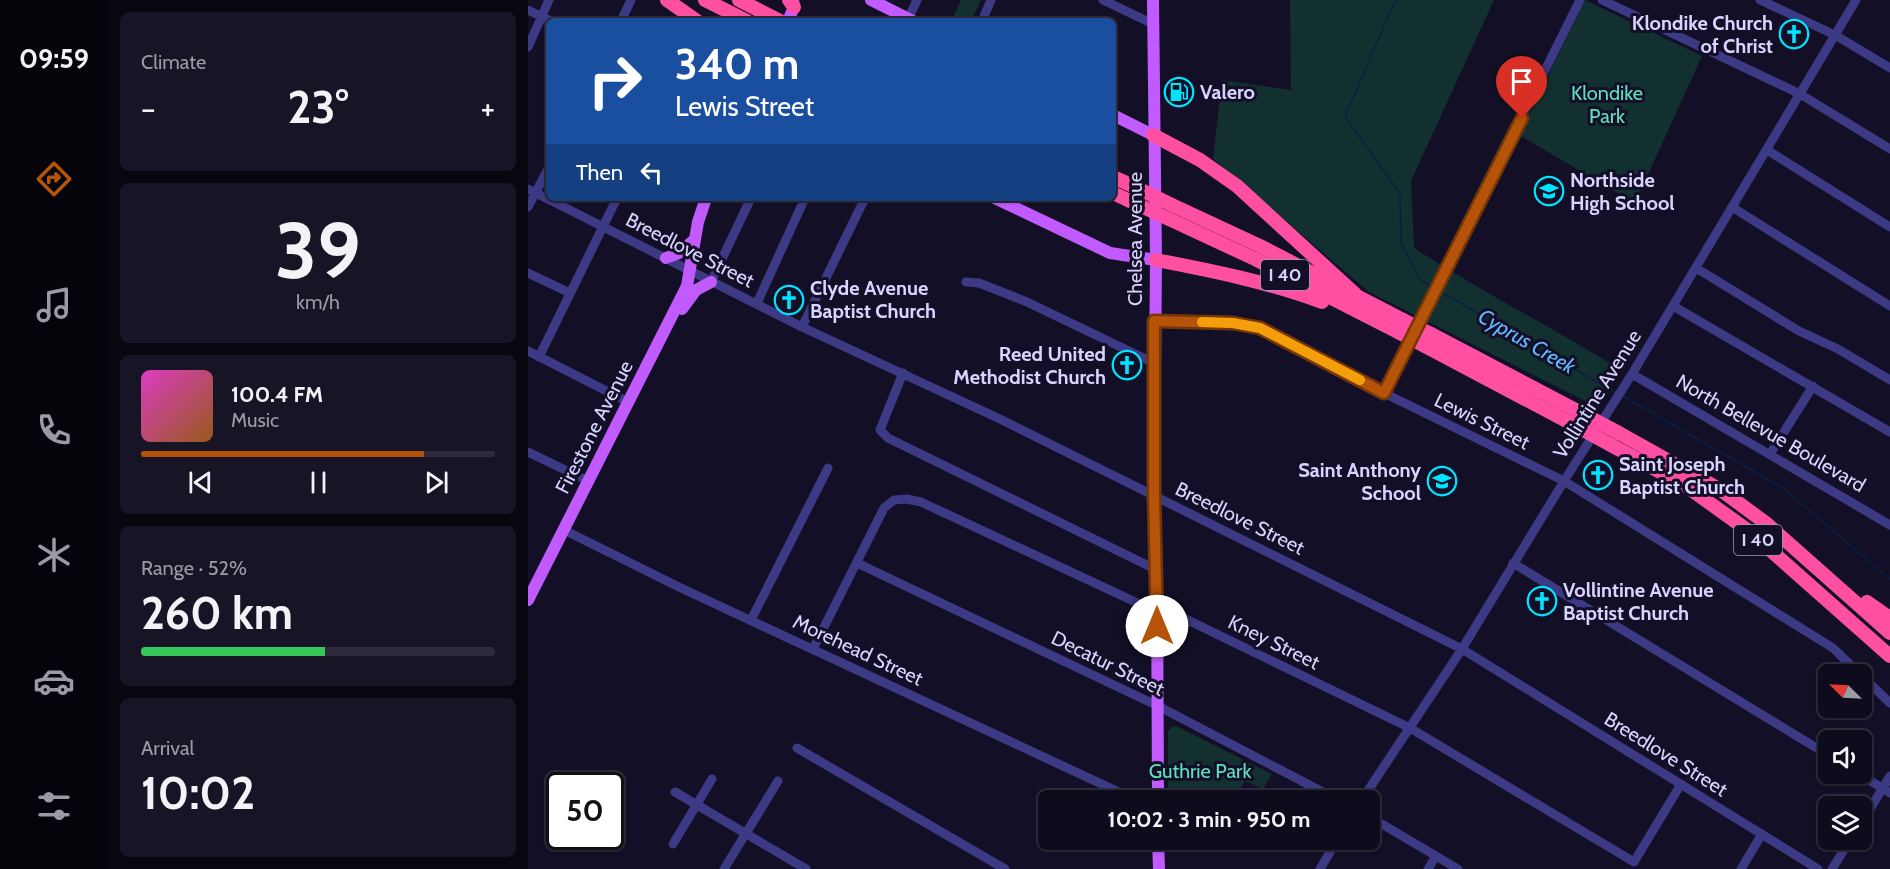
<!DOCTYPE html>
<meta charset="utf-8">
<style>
:root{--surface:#0e0b1c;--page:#171425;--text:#f1f3f6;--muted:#9b9ba3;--line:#2e2b3b;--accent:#b45309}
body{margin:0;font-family:Cabin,sans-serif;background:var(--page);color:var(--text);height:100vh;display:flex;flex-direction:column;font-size:22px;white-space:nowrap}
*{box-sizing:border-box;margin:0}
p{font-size:20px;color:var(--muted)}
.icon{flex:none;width:33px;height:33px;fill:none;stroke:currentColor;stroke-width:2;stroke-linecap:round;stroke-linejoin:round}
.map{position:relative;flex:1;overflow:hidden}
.sheet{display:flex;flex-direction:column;gap:12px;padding:12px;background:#08060f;width:420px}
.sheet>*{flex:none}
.banner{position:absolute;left:18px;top:18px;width:570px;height:183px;border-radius:9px;box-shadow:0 2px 4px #0004,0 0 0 2px var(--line);background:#1a4fa0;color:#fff;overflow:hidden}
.needle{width:39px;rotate:294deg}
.controls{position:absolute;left:1290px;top:664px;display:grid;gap:12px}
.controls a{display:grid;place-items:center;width:54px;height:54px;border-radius:9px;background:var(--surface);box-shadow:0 2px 4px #0004,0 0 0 2px var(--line);font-size:30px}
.speed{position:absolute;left:18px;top:772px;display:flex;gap:12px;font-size:30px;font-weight:700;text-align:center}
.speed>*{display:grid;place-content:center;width:78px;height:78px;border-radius:50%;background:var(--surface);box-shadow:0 2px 4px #0004,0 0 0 2px var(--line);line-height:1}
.speed .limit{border:3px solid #111;border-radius:9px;background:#fff;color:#111}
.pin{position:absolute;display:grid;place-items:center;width:51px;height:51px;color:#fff;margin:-62px -26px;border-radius:50% 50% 50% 0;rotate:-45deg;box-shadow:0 0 6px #0007}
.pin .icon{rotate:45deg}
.me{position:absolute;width:66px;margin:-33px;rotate:0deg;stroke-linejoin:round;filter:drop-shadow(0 0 4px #0008)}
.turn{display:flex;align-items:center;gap:21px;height:126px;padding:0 30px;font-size:27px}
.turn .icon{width:78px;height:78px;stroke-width:2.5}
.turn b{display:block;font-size:42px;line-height:51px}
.then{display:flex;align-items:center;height:57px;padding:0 30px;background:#0003;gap:12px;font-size:22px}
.big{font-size:45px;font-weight:700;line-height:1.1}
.sheet .tile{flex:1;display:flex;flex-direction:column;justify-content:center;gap:9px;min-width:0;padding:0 21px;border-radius:9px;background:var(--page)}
.sheet .dial{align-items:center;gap:0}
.dial b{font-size:78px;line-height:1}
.song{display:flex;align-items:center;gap:18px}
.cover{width:72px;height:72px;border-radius:9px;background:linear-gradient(135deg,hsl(310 70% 55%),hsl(30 70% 35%))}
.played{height:6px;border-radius:3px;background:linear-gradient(90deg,var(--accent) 80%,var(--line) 80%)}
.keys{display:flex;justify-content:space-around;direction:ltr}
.heat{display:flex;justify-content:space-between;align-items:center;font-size:33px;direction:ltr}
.charge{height:9px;border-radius:4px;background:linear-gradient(90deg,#34c759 52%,var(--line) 0)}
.trip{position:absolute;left:510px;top:790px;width:342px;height:60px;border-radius:9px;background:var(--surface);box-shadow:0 2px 4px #0004,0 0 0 2px var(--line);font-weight:700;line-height:60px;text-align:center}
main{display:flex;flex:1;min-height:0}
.dock{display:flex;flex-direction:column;width:108px;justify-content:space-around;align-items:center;background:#06040b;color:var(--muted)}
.dock .icon{width:42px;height:42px}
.dock .selected{color:var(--accent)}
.dock b{font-size:27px;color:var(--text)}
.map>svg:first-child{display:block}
</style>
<main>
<nav class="dock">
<b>09:59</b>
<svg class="icon selected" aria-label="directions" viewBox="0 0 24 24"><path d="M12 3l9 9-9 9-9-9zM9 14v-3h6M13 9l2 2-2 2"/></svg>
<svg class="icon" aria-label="music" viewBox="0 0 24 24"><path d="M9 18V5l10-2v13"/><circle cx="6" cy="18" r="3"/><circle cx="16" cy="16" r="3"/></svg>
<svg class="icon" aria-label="phone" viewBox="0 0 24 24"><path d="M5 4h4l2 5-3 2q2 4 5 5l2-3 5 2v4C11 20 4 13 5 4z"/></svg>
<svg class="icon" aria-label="climate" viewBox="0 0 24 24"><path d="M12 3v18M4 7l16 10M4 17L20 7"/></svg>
<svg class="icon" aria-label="car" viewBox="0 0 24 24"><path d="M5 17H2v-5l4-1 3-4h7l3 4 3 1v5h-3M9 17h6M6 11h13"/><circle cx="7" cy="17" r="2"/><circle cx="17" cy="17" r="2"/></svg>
<svg class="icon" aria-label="filters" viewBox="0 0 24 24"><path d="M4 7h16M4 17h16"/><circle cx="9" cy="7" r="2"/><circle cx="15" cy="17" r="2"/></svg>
</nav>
<section class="sheet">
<div class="tile"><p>Climate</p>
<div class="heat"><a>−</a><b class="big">23°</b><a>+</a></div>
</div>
<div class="tile dial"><b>39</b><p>km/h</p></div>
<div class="tile">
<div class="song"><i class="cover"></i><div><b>100.4 FM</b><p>Music</p></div></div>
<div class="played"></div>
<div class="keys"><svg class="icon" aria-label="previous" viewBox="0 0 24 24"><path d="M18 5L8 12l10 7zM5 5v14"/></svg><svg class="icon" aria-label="pause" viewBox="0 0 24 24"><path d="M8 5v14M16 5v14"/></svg><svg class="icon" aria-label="next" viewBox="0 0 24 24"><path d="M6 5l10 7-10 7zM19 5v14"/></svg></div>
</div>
<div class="tile"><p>Range · 52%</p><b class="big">260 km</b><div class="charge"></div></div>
<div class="tile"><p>Arrival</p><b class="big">10:02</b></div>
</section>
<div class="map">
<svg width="1362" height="869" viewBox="0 0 1362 869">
<rect width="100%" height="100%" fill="#130f26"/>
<g fill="#12302f">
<path d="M433,0H453L443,21H423Z"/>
<path d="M762,0H966L883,181L886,248C952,291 1024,327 1091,369L1067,406L841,292L685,159L694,80L763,90Z"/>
<path d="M1057,0L1174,56L1107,203L991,135Z"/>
<path d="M648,726L744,774L735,789L717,781L706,801H653L640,794V731L644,727Z"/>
</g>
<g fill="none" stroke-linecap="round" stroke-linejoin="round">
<g stroke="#0a1f44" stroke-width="1.5">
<path d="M869,0L864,7L817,117L872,193L873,243L892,280L903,287"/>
<path d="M910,290L1088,393"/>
<path d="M1095,396L1255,488L1362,579"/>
</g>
<g stroke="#3d3a85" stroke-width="9">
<path d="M575,0L625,24"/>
<path d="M1074,0L1272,94L1362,149"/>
<path d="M1232,0L1307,35L1362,68"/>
<path d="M0,10L23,21"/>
<path d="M380,19L389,0"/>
<path d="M93,21L103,0"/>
<path d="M454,21L463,0"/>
<path d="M0,47L21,0"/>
<path d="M1239,150L1362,227"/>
<path d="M0,189L274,327L472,419L934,649L1290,869"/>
<path d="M0,207L21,167"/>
<path d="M1204,207L1362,306"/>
<path d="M1168,268L1271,331L1310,349L1362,380"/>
<path d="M0,273L42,293"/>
<path d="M183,282L223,198"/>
<path d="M438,282L451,283L499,302L626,363"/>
<path d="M229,303L277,198"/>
<path d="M1145,306L1362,432"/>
<path d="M626,321L705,323L732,328L856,393L1036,481L1305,648L1333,675"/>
<path d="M274,327L337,198"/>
<path d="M0,351L100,402"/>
<path d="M11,357L89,198"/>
<path d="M375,373L352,430L360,438L629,570"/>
<path d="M1104,374L1362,525"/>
<path d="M856,393L1052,0"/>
<path d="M0,452L60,481"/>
<path d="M1242,454L1285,386"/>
<path d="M36,530L153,588L610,801"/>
<path d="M329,563L630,706L812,801"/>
<path d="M985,563L1300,755"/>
<path d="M223,620L300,468"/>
<path d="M285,649L356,508L366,500L379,499L393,502L616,606L629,605L882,728L1106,862L1153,784"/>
<path d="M1334,676L1362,703"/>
<path d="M269,748L477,869"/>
<path d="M1331,774L1362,793"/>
<path d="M147,792L278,869"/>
<path d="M833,801L934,649L1036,481L1104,374L1328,0"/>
<path d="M842,817L930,869"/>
<path d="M1334,822L1362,776"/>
<path d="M145,844L184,779"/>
<path d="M196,869L250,781"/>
<path d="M792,869L809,840"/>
<path d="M900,869L908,856"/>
<path d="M1213,869L1234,834"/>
<path d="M1304,869L1322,840"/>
</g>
<g stroke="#c25bff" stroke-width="12">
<path d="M343,0L385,21"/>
<path d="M625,0L628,260L626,496L629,570L630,801"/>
<path d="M260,21L266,7L265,0"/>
<path d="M585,115L625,135"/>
<path d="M467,198L582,253L628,260"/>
<path d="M138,258L151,253L165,241"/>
<path d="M154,309L168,290L183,282"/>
<path d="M0,600L159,286L170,222L178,198"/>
<path d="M630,840L631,869"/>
</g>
<g stroke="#ff4fa3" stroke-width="14">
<path d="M139,0L169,21"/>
<path d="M177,0L219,21"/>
<path d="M211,0L252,21"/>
<path d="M261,0L266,7"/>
<path d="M625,135L672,160L709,186L827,294"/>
<path d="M585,177L605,186"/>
<path d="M585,193L602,201"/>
<path d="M644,205L732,246L875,320"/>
<path d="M641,219L727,259L872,333"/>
<path d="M628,260C685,271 740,282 794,302"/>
<path d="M903,334L1057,415"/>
<path d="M897,346L1050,427"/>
<path d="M1091,433L1193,490L1239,524L1362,633"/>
<path d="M1083,445L1158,486L1222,532L1362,656"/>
<path d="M1339,602L1362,618"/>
</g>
<g stroke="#ff4fa3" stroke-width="14">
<path d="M605,186L644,205"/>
<path d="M602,201L641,219"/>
<path d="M875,320L903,334"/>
<path d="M872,333L897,346"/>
<path d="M1057,415L1091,433"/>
<path d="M1050,427L1083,445"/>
</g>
</g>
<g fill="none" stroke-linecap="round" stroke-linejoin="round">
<g stroke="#753606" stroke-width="15">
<path id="route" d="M629,626L626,496V321L705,323L732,328L856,393L994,118"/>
</g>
<use href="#route" stroke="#b45309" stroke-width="10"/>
<path stroke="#f59e0b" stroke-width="10" d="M674,322L705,323L732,328L832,380"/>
</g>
<defs>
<g id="church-ring" transform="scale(1.5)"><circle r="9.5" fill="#130f26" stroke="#00e5ff" stroke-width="1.5"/><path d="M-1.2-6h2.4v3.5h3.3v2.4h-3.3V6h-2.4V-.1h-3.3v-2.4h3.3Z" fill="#00e5ff"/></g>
<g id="fuel-ring" transform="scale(1.5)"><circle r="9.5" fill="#130f26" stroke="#00e5ff" stroke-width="1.5"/><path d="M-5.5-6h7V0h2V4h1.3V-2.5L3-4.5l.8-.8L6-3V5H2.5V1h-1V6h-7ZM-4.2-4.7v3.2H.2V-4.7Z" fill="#00e5ff"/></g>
<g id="school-ring" transform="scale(1.5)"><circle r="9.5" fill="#130f26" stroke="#00e5ff" stroke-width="1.5"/><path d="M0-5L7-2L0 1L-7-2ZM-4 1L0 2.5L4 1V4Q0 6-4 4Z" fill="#00e5ff"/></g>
</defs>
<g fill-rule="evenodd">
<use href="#church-ring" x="1266" y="34"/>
<use href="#fuel-ring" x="651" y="92"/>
<use href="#school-ring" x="1021" y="191"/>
<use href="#church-ring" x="261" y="300"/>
<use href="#church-ring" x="599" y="365"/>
<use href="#church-ring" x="1070" y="475"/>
<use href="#school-ring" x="914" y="481"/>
<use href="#church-ring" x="1014" y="601"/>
</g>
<g text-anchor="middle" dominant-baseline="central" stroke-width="6" stroke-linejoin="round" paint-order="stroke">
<g fill="#130f26" stroke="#9e99be" stroke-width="1.5">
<rect x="733" y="260" width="48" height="30" rx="4.5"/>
<rect x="1206" y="525" width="48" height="30" rx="4.5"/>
</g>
<g font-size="18" font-weight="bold" fill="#d9d4ff">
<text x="757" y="275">I 40</text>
<text x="1230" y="540">I 40</text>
</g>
<g font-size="20" font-weight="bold" fill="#d9d4ff" stroke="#130f26" text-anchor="start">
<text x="1245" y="23" text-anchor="end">Klondike Church<tspan x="1245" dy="23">of Christ</tspan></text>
<text x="672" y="92">Valero</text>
<text x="1042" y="180">Northside<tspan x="1042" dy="23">High School</tspan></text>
<text x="282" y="288">Clyde Avenue<tspan x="282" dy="23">Baptist Church</tspan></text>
<text x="578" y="354" text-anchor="end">Reed United<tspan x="578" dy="23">Methodist Church</tspan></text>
<text x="1091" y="464">Saint Joseph<tspan x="1091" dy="23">Baptist Church</tspan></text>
<text x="893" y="470" text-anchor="end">Saint Anthony<tspan x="893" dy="23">School</tspan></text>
<text x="1035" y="590">Vollintine Avenue<tspan x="1035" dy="23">Baptist Church</tspan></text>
</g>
<g font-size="20" fill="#5fe0c0" stroke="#130f26">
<text x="1079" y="93">Klondike<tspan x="1079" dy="23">Park</tspan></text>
<text x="672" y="771">Guthrie Park</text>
</g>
<g font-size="20" fill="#d9d4ff" stroke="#130f26">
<text transform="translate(607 239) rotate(-90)">Chelsea Avenue</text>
<text transform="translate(162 250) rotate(27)">Breedlove Street</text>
<text transform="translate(1069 394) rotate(-58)">Vollintine Avenue</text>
<text transform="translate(954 421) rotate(26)">Lewis Street</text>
<text transform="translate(66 427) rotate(-63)">Firestone Avenue</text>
<text transform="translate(1243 433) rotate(30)">North Bellevue Boulevard</text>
<text transform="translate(712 518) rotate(26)">Breedlove Street</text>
<text transform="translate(746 642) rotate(26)">Kney Street</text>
<text transform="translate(330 650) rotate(25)">Morehead Street</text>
<text transform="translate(580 663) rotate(26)">Decatur Street</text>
<text transform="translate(1138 754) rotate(32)">Breedlove Street</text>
</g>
<g font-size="21" font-style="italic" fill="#62b6ff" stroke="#130f26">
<text transform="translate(999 341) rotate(30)">Cyprus Creek</text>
</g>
</g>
</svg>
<div class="controls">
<a><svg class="needle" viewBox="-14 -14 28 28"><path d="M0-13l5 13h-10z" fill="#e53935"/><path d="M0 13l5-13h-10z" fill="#9b9ba3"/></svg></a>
<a><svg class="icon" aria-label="sound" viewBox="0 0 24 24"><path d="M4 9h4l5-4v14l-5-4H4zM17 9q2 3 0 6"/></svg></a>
<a><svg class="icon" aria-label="layers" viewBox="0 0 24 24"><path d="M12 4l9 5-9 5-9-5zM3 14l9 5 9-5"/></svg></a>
</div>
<div class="speed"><div class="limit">50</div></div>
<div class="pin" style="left:994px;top:118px;background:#d93025"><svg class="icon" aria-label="arrive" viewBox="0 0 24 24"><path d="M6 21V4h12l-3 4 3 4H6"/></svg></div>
<svg class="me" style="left:629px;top:626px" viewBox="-20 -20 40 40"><circle r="19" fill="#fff"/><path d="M0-13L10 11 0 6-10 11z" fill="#b45309"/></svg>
<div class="trip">10:02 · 3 min · 950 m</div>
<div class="banner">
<div class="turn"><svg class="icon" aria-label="right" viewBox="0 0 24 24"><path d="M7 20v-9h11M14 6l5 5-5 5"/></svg><div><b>340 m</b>Lewis Street</div></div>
<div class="then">Then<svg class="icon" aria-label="left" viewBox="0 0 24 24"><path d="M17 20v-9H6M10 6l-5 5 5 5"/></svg></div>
</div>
</div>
</main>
